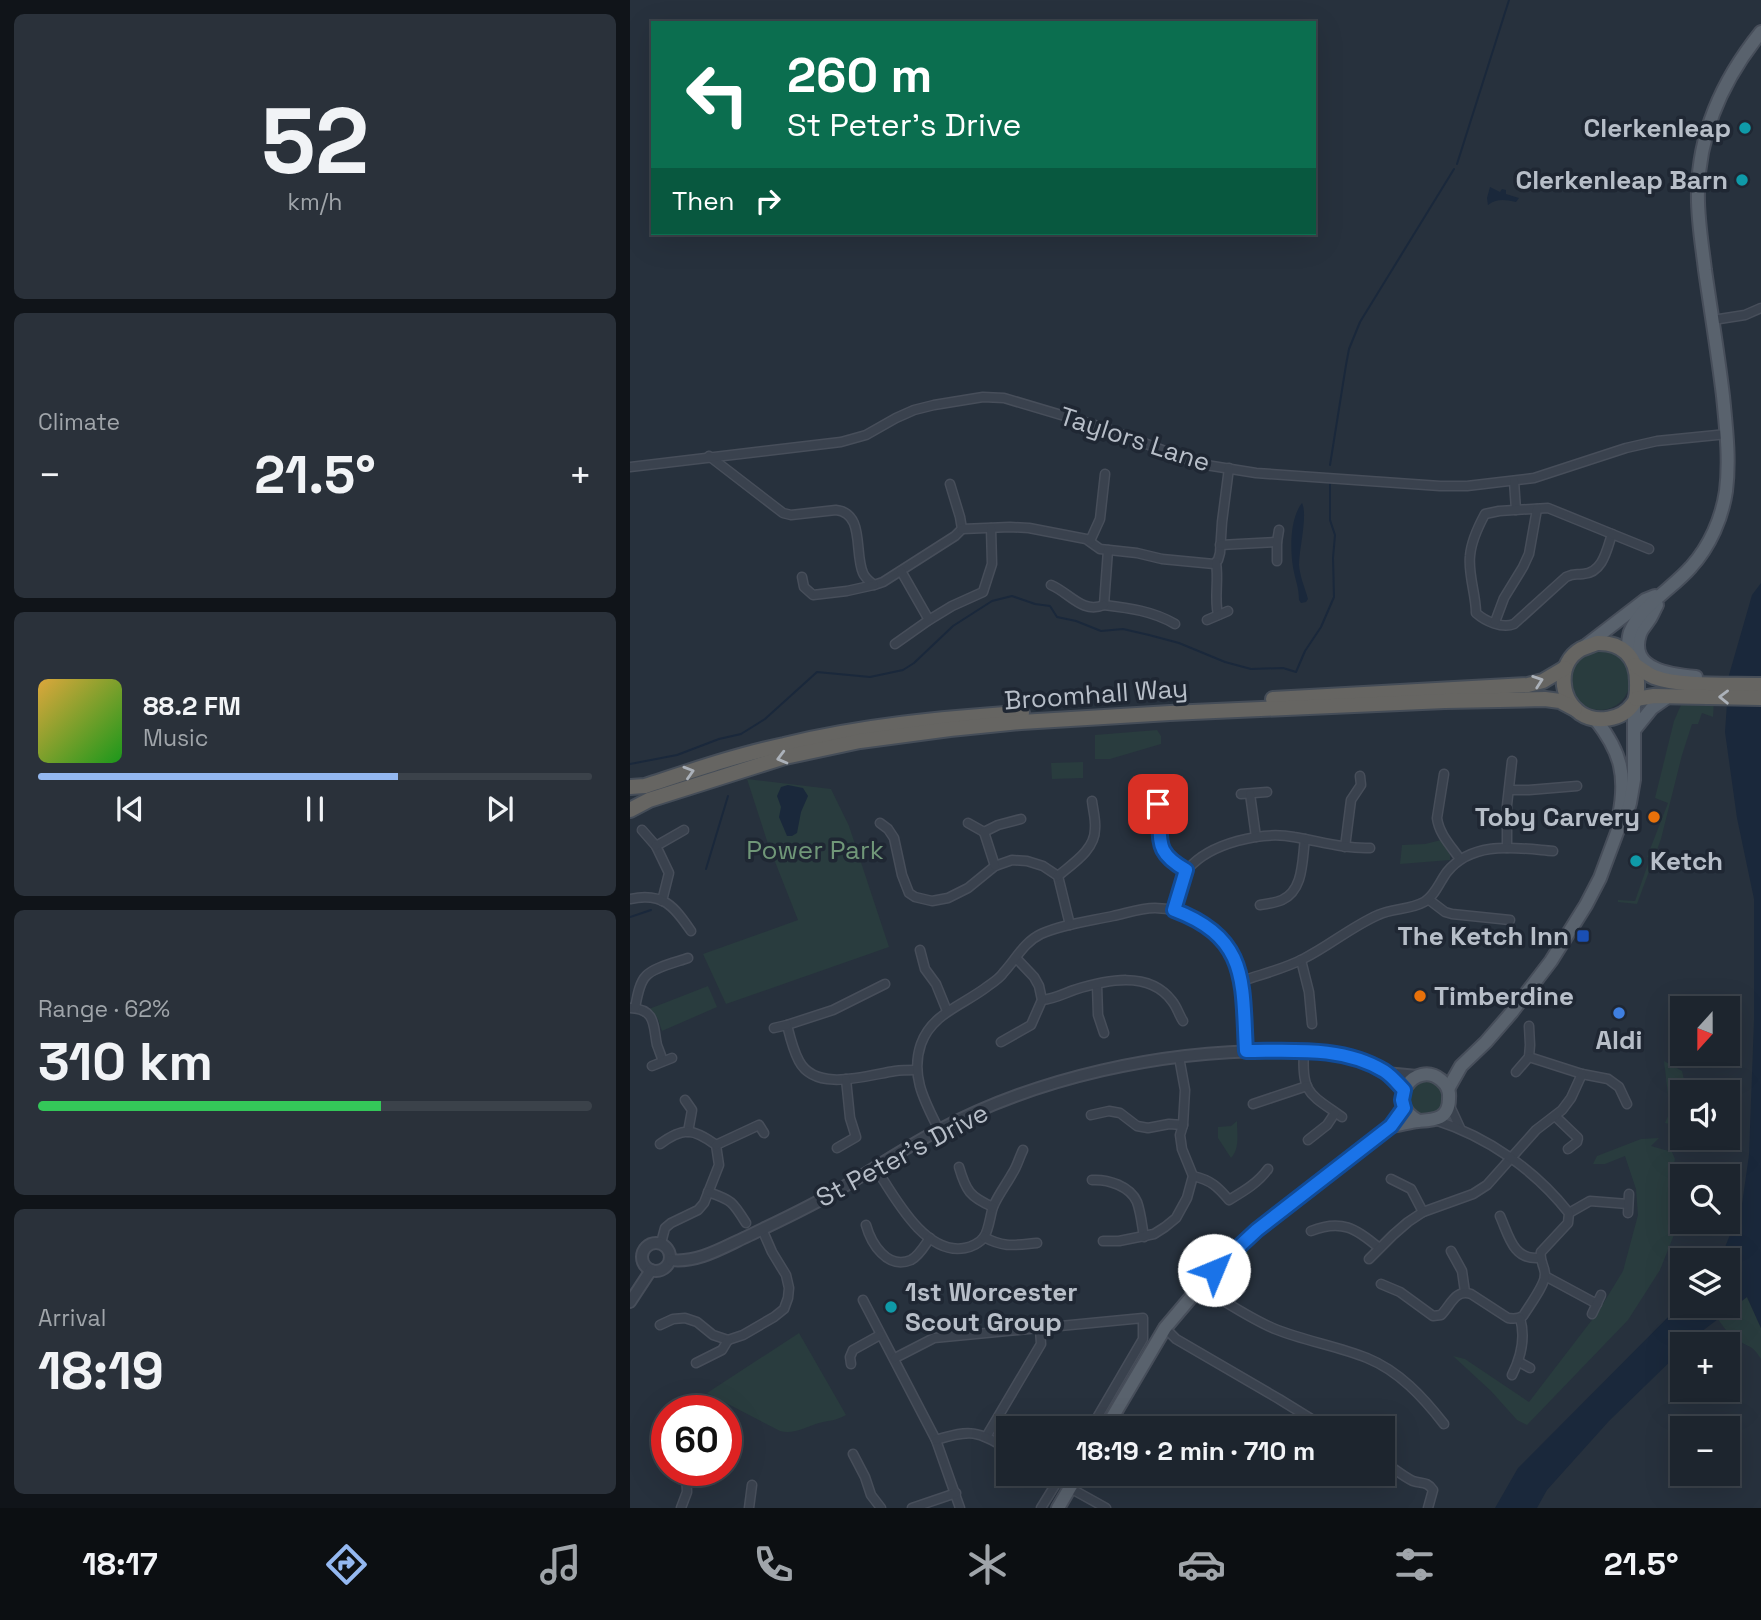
<!DOCTYPE html>
<meta charset="utf-8">
<style>
:root{--surface:#1d252e;--page:#2a313a;--text:#f1f3f6;--muted:#a0a5aa;--line:#3b424a;--accent:#94b8f0}
body{margin:0;font-family:"Space Grotesk",sans-serif;background:var(--page);color:var(--text);height:100vh;display:flex;flex-direction:column;font-size:26px;white-space:nowrap}
*{box-sizing:border-box;margin:0}
p{font-size:23px;color:var(--muted)}
.icon{flex:none;width:38px;height:38px;fill:none;stroke:currentColor;stroke-width:2;stroke-linecap:round;stroke-linejoin:round}
.map{position:relative;flex:1;overflow:hidden}
.panel{display:flex;flex-direction:column;gap:14px;padding:14px;background:#101419;width:630px}
.panel>*{flex:none}
.hud{position:absolute;left:21px;top:21px;width:665px;height:214px;border-radius:0px;box-shadow:0 7px 28px #0002,0 0 0 2px var(--line);background:#0b6e4f;color:#fff;overflow:hidden}
.needle{width:46px;rotate:201deg}
.tools{position:absolute;left:1040px;top:996px;display:grid;gap:14px}
.tools a{display:grid;place-items:center;width:70px;height:70px;border-radius:0px;background:var(--surface);box-shadow:0 7px 28px #0002,0 0 0 2px var(--line);font-size:35px}
.speed{position:absolute;left:21px;top:1395px;display:flex;gap:14px;font-size:35px;font-weight:700;text-align:center}
.speed>*{display:grid;place-content:center;width:91px;height:91px;border-radius:50%;background:var(--surface);box-shadow:0 7px 28px #0002,0 0 0 2px var(--line);line-height:1}
.speed .limit{border:10px solid #d22;background:#fff;color:#111}
.pin{position:absolute;display:grid;place-items:center;width:60px;height:60px;color:#fff;margin:-30px;border-radius:14px;box-shadow:0 4px 10px #0006}
.me{position:absolute;width:77px;margin:-38px;rotate:45deg;stroke-linejoin:round;filter:drop-shadow(0 0 5px #0008)}
.turn{display:flex;align-items:center;gap:24px;height:147px;padding:0 21px;font-size:32px}
.turn .icon{width:91px;height:91px;stroke-width:2.5}
.turn b{display:block;font-size:49px;line-height:60px}
.then{display:flex;align-items:center;height:66px;padding:0 21px;background:#0003;gap:14px;font-size:26px}
.big{font-size:52px;font-weight:800;line-height:1.1}
.panel .tile{flex:1;display:flex;flex-direction:column;justify-content:center;gap:10px;min-width:0;padding:0 24px;border-radius:10px;background:var(--page)}
.panel .dial{align-items:center;gap:0}
.dial b{font-size:91px;line-height:1}
.song{display:flex;align-items:center;gap:21px}
.cover{width:84px;height:84px;border-radius:10px;background:linear-gradient(135deg,hsl(40 70% 55%),hsl(120 70% 35%))}
.played{height:7px;border-radius:4px;background:linear-gradient(90deg,var(--accent) 65%,var(--line) 65%)}
.keys{display:flex;justify-content:space-around;direction:ltr}
.heat{display:flex;justify-content:space-between;align-items:center;font-size:38px;direction:ltr}
.charge{height:10px;border-radius:5px;background:linear-gradient(90deg,#34c759 62%,var(--line) 0)}
.trip{position:absolute;left:366px;top:1416px;width:399px;height:70px;border-radius:0px;background:var(--surface);box-shadow:0 7px 28px #0002,0 0 0 2px var(--line);font-weight:800;line-height:70px;text-align:center}
.dock{display:flex;height:112px;justify-content:space-around;align-items:center;background:#0c0f12;color:var(--muted)}
.dock .icon{width:49px;height:49px}
.dock .selected{color:var(--accent)}
.dock b{font-size:32px;color:var(--text)}
main{display:flex;flex:1;min-height:0}
.map>svg:first-child{display:block}
</style>
<main>
<section class="panel">
<div class="tile dial"><b>52</b><p>km/h</p></div>
<div class="tile"><p>Climate</p>
<div class="heat"><a>−</a><b class="big">21.5°</b><a>+</a></div>
</div>
<div class="tile">
<div class="song"><i class="cover"></i><div><b>88.2 FM</b><p>Music</p></div></div>
<div class="played"></div>
<div class="keys"><svg class="icon" aria-label="previous" viewBox="0 0 24 24"><path d="M18 5L8 12l10 7zM5 5v14"/></svg><svg class="icon" aria-label="pause" viewBox="0 0 24 24"><path d="M8 5v14M16 5v14"/></svg><svg class="icon" aria-label="next" viewBox="0 0 24 24"><path d="M6 5l10 7-10 7zM19 5v14"/></svg></div>
</div>
<div class="tile"><p>Range · 62%</p><b class="big">310 km</b><div class="charge"></div></div>
<div class="tile"><p>Arrival</p><b class="big">18:19</b></div>
</section>
<div class="map">
<svg width="1131" height="1508" viewBox="0 0 1131 1508">
<rect width="100%" height="100%" fill="#27313d"/>
<g fill="#293c3e">
<circle cx="970" cy="680" r="30"/>
<path d="M1084,701L1083,717L1072,713L1068,724H1062L1052,755L1031,839L1007,904L988,902V900L1005,901L1020,858L1017,857L1038,803L1025,798L1044,721L1051,705Z"/>
<path d="M527,730L531,736V744L480,759H465V735Z"/>
<path d="M453,762V778L422,779L421,763Z"/>
<path d="M117,779L201,789L219,826L259,947L96,1004L73,954L168,920L138,844Z"/>
<path d="M811,840L820,854V860L770,864L772,845L795,844Z"/>
<path d="M78,986L87,1007L32,1031L28,1019L19,1009Z"/>
<path d="M1034,1061L1052,1071L1057,1092H1052V1113L1047,1126L1035,1123L1040,1112Z"/>
<path d="M794,1080C812,1082 823,1104 805,1114C804,1114 795,1116 793,1116L779,1107C779,1090 777,1088 794,1080Z"/>
<path d="M607,1121C607,1134 610,1149 601,1158L588,1138V1127L601,1126Z"/>
<path d="M1029,1138L1021,1146L1042,1152L1045,1159L1044,1164L1051,1167L1053,1176L1051,1217L1030,1270L998,1320L897,1425L887,1420L861,1391L823,1356L835,1359L899,1402L968,1312L993,1271L1008,1215L1006,1189L995,1156L975,1164H963L967,1156L1011,1139Z"/>
<path d="M616,1249L619,1254L595,1295L585,1286L584,1281Z"/>
<path d="M1117,1297L1131,1328V1359C1123,1346 1121,1348 1109,1341C1100,1336 1093,1327 1088,1319Z"/>
<path d="M169,1333L216,1415C205,1421 201,1420 189,1423C176,1427 163,1435 150,1431L77,1393Z"/>
</g>
<g fill="#1a283b">
<path d="M860,187L870,192L872,189L876,190V194L889,198L886,202C875,200 868,198 858,205L857,198Z"/>
<path d="M672,503C678,515 669,549 669,565C670,577 675,588 678,599L676,602L671,603L669,600C669,587 665,580 663,567C660,548 660,518 672,503Z"/>
<path d="M1131,583V1328L1117,1297L1071,1332L1058,1344H1052V1350L979,1421L917,1490L907,1508H865L888,1468L1052,1303V1306H1097V1260H1090L1112,1204L1119,1155L1124,1020V899L1107,818L1095,732L1099,675L1122,595Z"/>
<path d="M158,785L173,788L178,796L171,812L167,833L162,836H157L149,817L151,807L147,796L151,787Z"/>
</g>
<g fill="none" stroke-linecap="round" stroke-linejoin="round">
<g stroke="#1a283b" stroke-width="2">
<path d="M827,164L879,0"/>
<path d="M700,465L716,365L719,349L730,322L824,169"/>
<path d="M0,764L47,755L89,739L111,734L135,719L187,672L240,677L273,670L284,663L323,626L362,601L382,596L405,604L420,606L427,617L446,621L471,631L493,629L519,635L549,643L595,662L621,669L653,668L666,672L675,651L691,627L704,597L703,558L705,535L700,520V484"/>
<path d="M76,869L98,796"/>
<path d="M0,917L21,910"/>
</g>
<g stroke="#474e5a" stroke-width="11">
<g id="minor">
<path d="M1083,320L1115,315L1131,308"/>
<path d="M79,456L153,513L161,515L206,510C235,513 224,553 233,573C235,578 239,581 244,585L253,582L325,536L332,529"/>
<path d="M0,467L211,442L236,435L266,418L284,410L304,405L353,397L374,398L475,428L553,458L576,465L626,473L810,486H837L904,478L996,448L1027,441L1097,434"/>
<path d="M884,481L886,510"/>
<path d="M320,484L330,517L332,529"/>
<path d="M918,508L982,534C977,549 973,573 953,574C945,575 945,573 936,577L884,624C872,629 855,621 846,613C846,594 838,575 840,556C841,542 848,527 855,514L869,511Z"/>
<path d="M332,529L380,527L399,528L456,539L470,549L507,553L532,559L584,564L588,560L590,553L592,522L599,468"/>
<path d="M982,534L1019,549"/>
<path d="M460,541L470,519L475,474"/>
<path d="M590,545L647,542"/>
<path d="M478,550L474,605C499,608 523,611 545,624"/>
<path d="M647,561V542L649,530"/>
<path d="M586,563C589,580 584,597 588,615"/>
<path d="M172,577L174,587L183,595L217,591L244,585"/>
<path d="M421,585C440,593 452,614 474,605"/>
<path d="M299,620L322,606L353,592L362,564L361,528"/>
<path d="M577,620L598,611"/>
<path d="M865,622L874,598L893,567L899,554L907,509"/>
<path d="M265,644L299,620L271,571"/>
<path d="M814,774L807,818C809,834 821,846 830,859"/>
<path d="M517,784C522,792 528,800 528,809C530,823 526,840 534,853C539,861 548,866 556,870"/>
<path d="M880,790H899L947,786"/>
<path d="M522,791L531,782"/>
<path d="M611,794L637,792"/>
<path d="M620,794L626,837"/>
<path d="M250,823L258,829L264,838L272,875L279,893L285,897L302,901L318,898L338,888L365,866L382,860L397,861L413,866L428,876L440,925"/>
<path d="M338,823L354,832"/>
<path d="M12,830L26,846L39,873L32,901"/>
<path d="M26,846L54,830"/>
<path d="M715,847L721,800L731,785L730,776"/>
<path d="M877,848V805L882,761"/>
<path d="M365,866L354,832L368,825L391,819"/>
<path d="M428,876C442,864 465,850 465,829C466,820 463,810 462,801"/>
<path d="M0,899C33,892 44,906 61,931"/>
<path d="M798,899L815,912L822,914L880,920"/>
<path d="M630,905C637,904 645,903 652,900C674,890 672,860 675,839"/>
<path d="M544,910C547,898 549,879 558,869C580,843 632,831 664,837C689,841 714,849 740,848"/>
<path d="M290,950L295,969L306,984L317,1011"/>
<path d="M671,960L679,992L682,1024"/>
<path d="M612,981C632,974 654,969 673,959C699,946 721,927 748,915C762,908 780,910 794,902C805,896 810,881 817,872C843,840 886,848 923,851"/>
<path d="M255,984L203,1010L157,1025C160,1037 163,1050 169,1061C186,1093 238,1075 265,1071C272,1070 280,1070 287,1070"/>
<path d="M467,985L468,1015L474,1033"/>
<path d="M412,1000C424,999 433,994 444,990C476,980 519,970 542,1001C547,1007 549,1015 553,1021"/>
<path d="M0,1008C27,1009 23,1027 27,1045C29,1050 31,1056 33,1061"/>
<path d="M5,1008C7,998 9,983 16,976C24,967 47,962 58,958"/>
<path d="M899,1026L900,1045L899,1057"/>
<path d="M144,1028L157,1025"/>
<path d="M371,1042L401,1025L412,1000L409,986L404,977L386,958"/>
<path d="M674,1051C671,1094 680,1094 712,1117"/>
<path d="M22,1066L42,1058"/>
<path d="M886,1072L899,1057L952,1074L978,1079L989,1087L997,1104"/>
<path d="M55,1100L62,1110L58,1132"/>
<path d="M623,1104L677,1086"/>
<path d="M819,1104L830,1128"/>
<path d="M461,1115L479,1111L490,1113L507,1126L518,1128L539,1124L553,1125"/>
<path d="M925,1116L948,1138L947,1142L938,1149"/>
<path d="M309,1130C295,1102 280,1076 291,1044C302,1013 334,1005 358,986C364,982 370,978 374,972C386,959 394,942 411,934C433,924 460,921 483,916C497,913 511,908 525,908C552,908 584,924 599,946C605,956 610,970 612,981C616,1003 614,1028 616,1050"/>
<path d="M678,1140L697,1125L705,1113"/>
<path d="M30,1144C53,1127 63,1128 86,1145L89,1165L74,1203L68,1210L41,1223L35,1228L31,1243"/>
<path d="M86,1145L129,1125L134,1133"/>
<path d="M207,1148L226,1137L220,1118L216,1079"/>
<path d="M245,1167C263,1194 294,1256 335,1248C341,1247 350,1243 354,1237C359,1230 360,1216 363,1207C368,1195 376,1185 382,1174C387,1167 389,1158 393,1150"/>
<path d="M329,1167C336,1191 340,1197 363,1207"/>
<path d="M563,1176C581,1180 588,1187 599,1200C614,1191 628,1183 638,1169"/>
<path d="M761,1179L781,1189L793,1212"/>
<path d="M462,1180C478,1179 500,1186 507,1202C511,1213 512,1226 514,1237"/>
<path d="M78,1192C102,1200 103,1202 116,1223"/>
<path d="M939,1213L960,1201L998,1204"/>
<path d="M998,1213L999,1194"/>
<path d="M870,1216C879,1236 883,1260 909,1258"/>
<path d="M236,1225C241,1243 257,1270 281,1260C289,1256 295,1245 300,1238"/>
<path d="M681,1231C711,1219 726,1228 749,1248"/>
<path d="M354,1237C374,1248 385,1245 407,1243"/>
<path d="M473,1241H489L524,1234L535,1227L546,1218L557,1198L563,1176L552,1149L550,1135L553,1125L555,1090L549,1057"/>
<path d="M821,1251L832,1271L835,1292"/>
<path d="M739,1259L763,1235L778,1222L793,1212L843,1194L857,1185L906,1130L932,1110L941,1098L952,1074"/>
<path d="M915,1276L967,1304"/>
<path d="M751,1284L770,1292L803,1316L811,1315C821,1305 825,1289 841,1294L878,1318C884,1319 888,1319 893,1316C899,1306 915,1285 915,1275C915,1266 909,1261 911,1252L938,1223L939,1213C905,1170 858,1137 805,1120"/>
<path d="M570,1286C594,1301 619,1318 645,1329C675,1341 707,1346 737,1358C769,1371 793,1397 814,1424"/>
<path d="M233,1300L306,1440L330,1508"/>
<path d="M962,1314L971,1295"/>
<path d="M30,1325L43,1319L55,1318L67,1322L83,1335L98,1340L113,1335L144,1317L154,1309L158,1298L159,1288L156,1275L142,1252L132,1229"/>
<path d="M535,1328L546,1339L649,1399L696,1428"/>
<path d="M265,1358L304,1338L513,1318V1339L461,1428"/>
<path d="M889,1362L900,1368"/>
<path d="M66,1363L92,1350L98,1340"/>
<path d="M221,1364L220,1357L223,1350L250,1335"/>
<path d="M882,1375C891,1357 896,1338 890,1318"/>
<path d="M356,1437L411,1344L410,1328"/>
<path d="M306,1440C342,1429 346,1431 378,1449"/>
<path d="M223,1454L235,1477L241,1495L251,1508"/>
<path d="M752,1461C761,1466 775,1478 783,1481C792,1484 797,1481 803,1490L798,1508"/>
<path d="M440,1488L476,1508"/>
<path d="M51,1508L57,1492L56,1470"/>
<path d="M119,1508L122,1485"/>
<path d="M282,1508L326,1493"/>
<path d="M411,1508L432,1474"/>
</g>
</g>
<g stroke="#474e5a" stroke-width="14">
<g id="tertiary">
<path d="M756,1073L787,1076"/>
<circle cx="26" cy="1257" r="14"/>
<path d="M41,1260C68,1263 92,1248 116,1237C147,1222 180,1207 210,1189C242,1170 273,1149 305,1132C407,1077 533,1050 648,1051C684,1051 723,1051 755,1072C762,1077 768,1084 774,1091"/>
<path d="M0,1302L21,1270"/>
</g>
</g>
<g stroke="#474e5a" stroke-width="16">
<g id="primary">
<path d="M1027,605C1024,610 1022,616 1019,620C1016,625 1012,628 1010,634C998,670 1042,675 1066,677"/>
<path d="M954,647L1015,600L1025,596"/>
<path d="M997,653C998,647 998,638 1000,632C1010,607 1044,587 1061,567C1080,546 1092,518 1096,491C1100,459 1096,427 1093,396C1088,354 1081,312 1075,270C1072,244 1067,217 1068,191C1069,131 1094,78 1131,32"/>
<path d="M966,720C991,752 997,776 989,816"/>
<path d="M1005,729L1022,708L1039,696"/>
<path d="M818,1089L831,1066L856,1042L882,1012L921,961L956,905L970,878L989,827L996,816L1000,803L1004,780V703"/>
<path d="M761,1126C770,1125 779,1122 788,1121C803,1120 819,1120 819,1099C820,1091 817,1085 811,1080C786,1059 752,1102 789,1121"/>
<path d="M476,1428L535,1328L584,1270L627,1230L761,1126L774,1108"/>
<path d="M428,1508L448,1474"/>
</g>
</g>
<g stroke="#454d58" stroke-width="18">
<g id="trunk">
<path d="M967,643C992,642 1007,657 1007,682C1007,689 1008,698 1003,704C992,720 966,724 950,713C929,697 927,663 951,649C956,647 962,645 967,643Z"/>
<path d="M1005,665C1011,669 1017,674 1024,677C1050,687 1102,684 1131,685"/>
<path d="M643,699L898,685L913,681L935,668"/>
<path d="M1006,699L1024,696L1131,698"/>
<path d="M0,787L15,786C61,771 107,755 154,745C232,726 312,718 392,713"/>
<path d="M0,810L19,800L155,757L230,741L320,729L391,722L540,713L815,701L915,699L930,701L945,709"/>
</g>
</g>
<use href="#minor" stroke="#3a424e" stroke-width="8"/>
<use href="#tertiary" stroke="#3a424e" stroke-width="10"/>
<use href="#primary" stroke="#59626d" stroke-width="12"/>
<use href="#trunk" stroke="#666562" stroke-width="14"/>
</g>
<defs><path id="oneway-chevron" d="M-2-3.5L2.5 0L-2 3.5" fill="none" stroke-width="1.6" stroke-linecap="round" stroke-linejoin="round" transform="scale(1.75)"/></defs>
<g stroke="#abb1b9">
<use href="#oneway-chevron" transform="translate(908 681) rotate(-19)"/>
<use href="#oneway-chevron" transform="translate(1094 697) rotate(-179)"/>
<use href="#oneway-chevron" transform="translate(152 758) rotate(165)"/>
<use href="#oneway-chevron" transform="translate(59 772) rotate(-17)"/>
</g>
<g fill="none" stroke-linecap="round" stroke-linejoin="round">
<g stroke="#114b97" stroke-width="18">
<path id="route" d="M528,804C533,839 521,850 556,870L544,910C619,938 612,982 616,1051C662,1051 713,1046 754,1071C762,1076 768,1084 774,1090L772,1100L774,1108L761,1126L627,1230L584,1270"/>
</g>
<use href="#route" stroke="#1a73e8" stroke-width="12"/>
</g>
<g fill="#0f9aa8" stroke="#1f2733" stroke-width="2.5">
<circle cx="1115" cy="128" r="7"/>
<circle cx="1112" cy="180" r="7"/>
<circle cx="1006" cy="861" r="7"/>
<circle cx="261" cy="1307" r="7"/>
</g>
<g fill="#e8710a" stroke="#1f2733" stroke-width="2.5">
<circle cx="1024" cy="817" r="7"/>
<circle cx="790" cy="996" r="7"/>
</g>
<rect fill="#1a4fb4" stroke="#1f2733" stroke-width="2.5" x="946" y="929" width="14" height="14" rx="3.5"/>
<circle fill="#3f7fe0" stroke="#1f2733" stroke-width="2.5" cx="989" cy="1013" r="7"/>
<g text-anchor="middle" dominant-baseline="central" stroke-width="7" stroke-linejoin="round" paint-order="stroke">
<g font-size="26" font-weight="bold" fill="#b7bec8" stroke="#1f2733" text-anchor="end">
<text x="1101" y="128">Clerkenleap</text>
<text x="1098" y="180">Clerkenleap Barn</text>
<text x="1010" y="817">Toby Carvery</text>
<text x="1020" y="861" text-anchor="start">Ketch</text>
<text x="939" y="936">The Ketch Inn</text>
<text x="804" y="996" text-anchor="start">Timberdine</text>
<text x="989" y="1040" text-anchor="middle">Aldi</text>
<text x="275" y="1292" text-anchor="start">1st Worcester<tspan x="275" dy="30">Scout Group</tspan></text>
</g>
<g font-size="26" fill="#b7bec8" stroke="#1f2733">
<text transform="translate(505 439) rotate(18)">Taylors Lane</text>
<text transform="translate(466 694) rotate(-4)">Broomhall Way</text>
<text transform="translate(272 1155) rotate(-28)">St Peter's Drive</text>
</g>
<g font-size="26" fill="#709778" stroke="#1f2733">
<text x="185" y="850">Power Park</text>
</g>
</g>
</svg>
<div class="tools">
<a><svg class="needle" viewBox="-14 -14 28 28"><path d="M0-13l5 13h-10z" fill="#e53935"/><path d="M0 13l5-13h-10z" fill="#a0a5aa"/></svg></a>
<a><svg class="icon" aria-label="sound" viewBox="0 0 24 24"><path d="M4 9h4l5-4v14l-5-4H4zM17 9q2 3 0 6"/></svg></a>
<a><svg class="icon" aria-label="search" viewBox="0 0 24 24"><circle cx="10" cy="10" r="6"/><path d="M15 15l6 6"/></svg></a>
<a><svg class="icon" aria-label="layers" viewBox="0 0 24 24"><path d="M12 4l9 5-9 5-9-5zM3 14l9 5 9-5"/></svg></a>
<a>+</a>
<a>−</a>
</div>
<div class="speed"><div class="limit">60</div></div>
<div class="pin" style="left:528px;top:804px;background:#d93025"><svg class="icon" aria-label="arrive" viewBox="0 0 24 24"><path d="M6 21V4h12l-3 4 3 4H6"/></svg></div>
<svg class="me" style="left:584px;top:1270px" viewBox="-20 -20 40 40"><circle r="19" fill="#fff"/><path d="M0-13L10 11 0 6-10 11z" fill="#1a73e8"/></svg>
<div class="trip">18:19 · 2 min · 710 m</div>
<div class="hud">
<div class="turn"><svg class="icon" aria-label="left" viewBox="0 0 24 24"><path d="M17 20v-9H6M10 6l-5 5 5 5"/></svg><div><b>260 m</b>St Peter's Drive</div></div>
<div class="then">Then<svg class="icon" aria-label="right" viewBox="0 0 24 24"><path d="M7 20v-9h11M14 6l5 5-5 5"/></svg></div>
</div>
</div>
</main>
<nav class="dock">
<b>18:17</b>
<svg class="icon selected" aria-label="directions" viewBox="0 0 24 24"><path d="M12 3l9 9-9 9-9-9zM9 14v-3h6M13 9l2 2-2 2"/></svg>
<svg class="icon" aria-label="music" viewBox="0 0 24 24"><path d="M9 18V5l10-2v13"/><circle cx="6" cy="18" r="3"/><circle cx="16" cy="16" r="3"/></svg>
<svg class="icon" aria-label="phone" viewBox="0 0 24 24"><path d="M5 4h4l2 5-3 2q2 4 5 5l2-3 5 2v4C11 20 4 13 5 4z"/></svg>
<svg class="icon" aria-label="climate" viewBox="0 0 24 24"><path d="M12 3v18M4 7l16 10M4 17L20 7"/></svg>
<svg class="icon" aria-label="car" viewBox="0 0 24 24"><path d="M5 17H2v-5l4-1 3-4h7l3 4 3 1v5h-3M9 17h6M6 11h13"/><circle cx="7" cy="17" r="2"/><circle cx="17" cy="17" r="2"/></svg>
<svg class="icon" aria-label="filters" viewBox="0 0 24 24"><path d="M4 7h16M4 17h16"/><circle cx="9" cy="7" r="2"/><circle cx="15" cy="17" r="2"/></svg>
<b>21.5°</b>
</nav>
